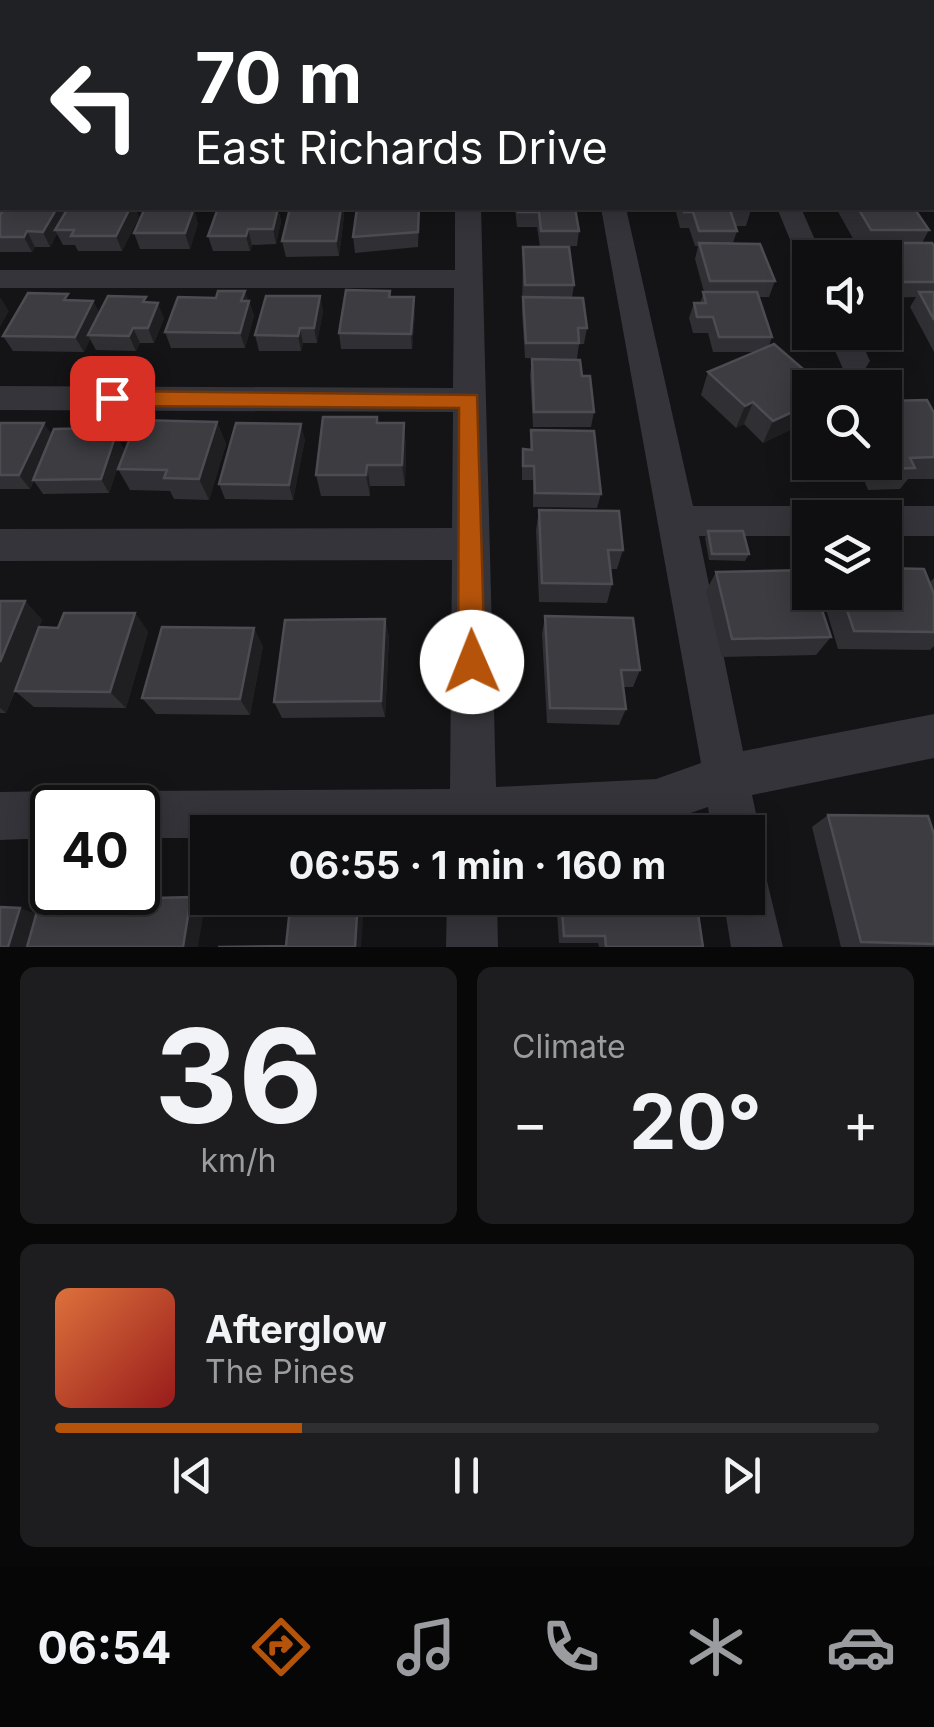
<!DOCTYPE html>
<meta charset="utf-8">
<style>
:root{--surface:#0f0e10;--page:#1d1c1e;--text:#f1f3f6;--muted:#9b9c9f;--line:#2f2e30;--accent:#b45309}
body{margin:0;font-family:Inter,sans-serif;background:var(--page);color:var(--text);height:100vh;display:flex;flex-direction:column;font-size:38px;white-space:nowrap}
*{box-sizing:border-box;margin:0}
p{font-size:32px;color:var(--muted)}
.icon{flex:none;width:55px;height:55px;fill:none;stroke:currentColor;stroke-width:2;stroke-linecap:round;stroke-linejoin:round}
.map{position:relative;height:947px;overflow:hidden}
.side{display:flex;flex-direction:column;gap:20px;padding:20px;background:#080809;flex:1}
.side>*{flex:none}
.banner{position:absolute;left:0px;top:0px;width:935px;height:210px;box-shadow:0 5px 25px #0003,0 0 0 2px var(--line);background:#202124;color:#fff;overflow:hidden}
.buttons{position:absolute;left:792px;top:240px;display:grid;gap:20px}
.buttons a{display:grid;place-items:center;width:110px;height:110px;border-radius:0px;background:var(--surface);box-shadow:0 5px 25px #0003,0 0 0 2px var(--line);font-size:50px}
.speed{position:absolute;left:30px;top:785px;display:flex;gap:20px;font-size:50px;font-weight:700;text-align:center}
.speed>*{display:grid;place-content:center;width:130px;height:130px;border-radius:50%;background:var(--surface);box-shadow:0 5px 25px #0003,0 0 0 2px var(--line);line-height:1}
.speed .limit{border:5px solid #111;border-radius:15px;background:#fff;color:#111}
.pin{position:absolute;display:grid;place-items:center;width:85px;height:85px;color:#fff;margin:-42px;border-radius:20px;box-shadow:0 5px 15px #0006}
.me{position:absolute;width:110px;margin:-55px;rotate:359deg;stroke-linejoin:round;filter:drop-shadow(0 0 8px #0008)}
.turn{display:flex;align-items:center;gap:35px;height:210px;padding:0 30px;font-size:45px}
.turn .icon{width:130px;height:130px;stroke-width:2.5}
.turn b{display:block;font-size:70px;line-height:85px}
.big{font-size:75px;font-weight:700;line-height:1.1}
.side .widget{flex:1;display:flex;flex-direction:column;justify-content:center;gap:15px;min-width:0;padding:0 35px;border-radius:15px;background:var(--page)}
.side .dial{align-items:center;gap:0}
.dial b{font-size:130px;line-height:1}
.song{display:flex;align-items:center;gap:30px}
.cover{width:120px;height:120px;border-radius:15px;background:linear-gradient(135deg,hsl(20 70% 55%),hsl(0 70% 35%))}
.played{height:10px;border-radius:5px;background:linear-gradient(90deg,var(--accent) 30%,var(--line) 30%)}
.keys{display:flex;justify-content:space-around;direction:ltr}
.heat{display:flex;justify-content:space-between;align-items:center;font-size:55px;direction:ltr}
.side .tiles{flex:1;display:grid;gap:20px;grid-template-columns:1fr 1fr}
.widget:last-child{grid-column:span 2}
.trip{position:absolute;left:190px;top:815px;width:575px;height:100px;border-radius:0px;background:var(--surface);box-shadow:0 5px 25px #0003,0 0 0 2px var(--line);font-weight:700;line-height:100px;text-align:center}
.tabs{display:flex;height:160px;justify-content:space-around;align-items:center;background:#060606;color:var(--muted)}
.tabs .icon{width:70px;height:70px}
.tabs .active{color:var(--accent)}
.tabs b{font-size:45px;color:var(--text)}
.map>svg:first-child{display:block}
</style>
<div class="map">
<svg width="934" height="947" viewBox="0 0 934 947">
<rect width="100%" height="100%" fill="#141315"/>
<path fill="#201f22" d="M416,0H934V60L932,2Z"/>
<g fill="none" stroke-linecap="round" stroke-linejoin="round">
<g fill="#34343a" fill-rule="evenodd">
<rect x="227" y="0" width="18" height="2"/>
<rect x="0" y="53" width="2" height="12"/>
<rect x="932" y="54" width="2" height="12"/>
<rect x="0" y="108" width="2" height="14"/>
<rect x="0" y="181" width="2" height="14"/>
<rect x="932" y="181" width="2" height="14"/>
<path d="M455,208H481L496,787L656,779L701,763L601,208H626L693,506H810L823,510L827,518H810V536H699L743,751L934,714V758L752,795L760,832L753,849L748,851V832H712L708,807L656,825L527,832H208V838H138V808H118L121,798L138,791L450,789L452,560L0,561V529L452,528L453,412L0,410V386L453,388L454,288H0V270H455Z"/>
<path d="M777,208H801L823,258H810V266L800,264Z"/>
<path d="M827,332H857L870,361L865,369L854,372L843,369Z"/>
<path d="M885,506H934V536H885V518H868L872,510Z"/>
<path d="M52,791L69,798L72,808H52V838L0,840V792Z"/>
<path d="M748,870L766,877L783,947H731L723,898H748Z"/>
<path d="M447,898H497L498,947H446Z"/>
</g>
</g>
<g fill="#302f33">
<path d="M151,0H196L194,2H151Z"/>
<rect x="494" y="0" width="150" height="2"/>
<rect x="0" y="62" width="2" height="30"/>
<rect x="0" y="120" width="2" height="40"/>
<path d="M62,208L65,214L68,208H135L139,217L122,251H78L75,245H63L57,234L50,247H35L32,252H0V216Z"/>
<path d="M278,208L281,222L276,244L252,245L250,251H213L208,236Z"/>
<path d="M290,208H343L344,216L339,256L286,257L282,241Z"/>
<path d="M515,208H575L579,231L577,246L540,247L537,227H517Z"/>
<path d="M675,208H750L751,210L746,226H735L737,231L733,243L775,281L769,297H758L772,337L769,346L810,388V432L799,438L790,430L763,443L744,424L736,428L701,395L708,372L755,352H713L708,333H693L689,318L694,303H700L704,292L695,259L698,246H695L689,228H680Z"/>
<path d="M836,208H914L929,230L922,243L934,246V352L910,307L916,297L885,298V258H862L865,253H861Z"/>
<path d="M198,223L190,249H140L134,233Z"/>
<path d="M419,223L418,247L355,253L353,237Z"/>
<path d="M523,247L574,285L572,298L587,328L584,344H579L577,359L525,358L522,313Z"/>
<path d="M390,291L391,297L415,313L412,349H341L339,333Z"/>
<path d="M320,296L323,311L317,343H303L301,351H259L255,335Z"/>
<path d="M71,301H93L99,313L148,303L164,318L154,343H140L136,351L96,350L90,339L84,352L13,351L3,336Z"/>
<path d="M248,301H249L254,316L245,348H171L165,332Z"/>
<path d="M532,359L582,376L594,412L591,427H533L530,375Z"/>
<path d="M934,413V479H908L900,489L868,490L857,462H885Z"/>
<path d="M377,417L378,423L406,444L405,486H370V496H321L316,475Z"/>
<path d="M217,422L226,444L209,500L174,499L170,491L130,490L118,469Z"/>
<path d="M0,423L51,435H103L124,449L109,493L43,494L34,481L30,489H0Z"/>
<path d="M531,430L601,494L597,508L533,507V480H522V464L523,449L530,450Z"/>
<path d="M305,439L293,500L225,499L219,484Z"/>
<path d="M539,510L623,550L617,569H611L612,584L607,603L539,602L536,530Z"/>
<path d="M708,531L749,554L745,561L709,560L705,538Z"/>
<path d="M716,572L831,637L816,655L722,657L706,591Z"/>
<path d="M934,578V646L930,650L838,649L821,592H885L929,583Z"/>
<path d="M0,601H25L42,620L39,627L58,628L135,613L148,632L126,708L34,707L15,691L6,713H0Z"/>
<path d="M545,616L640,670L633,687H623L626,709L619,725L547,723L542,634Z"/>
<path d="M385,619L389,637L385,717L282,718L274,702Z"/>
<path d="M263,646L250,715L156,714L142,698Z"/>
<path d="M828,815L934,834V947H841L812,827Z"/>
<path d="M556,898H675L703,947H599L598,943H559Z"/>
</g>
<g fill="#1f1e21">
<rect x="533" y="0" width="16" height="2"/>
<path d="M2,21V40L0,35V24Z"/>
<path d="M57,208H62L67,218L55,230L57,234L50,247L43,232Z"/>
<path d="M130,208H135L139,217L122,251L116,236Z"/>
<path d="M194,208L198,223L190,249L185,233Z"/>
<path d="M278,208L281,222L276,244L273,229Z"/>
<path d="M341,208H343L344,216L339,256L336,241Z"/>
<path d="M248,229L252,245L250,251L246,236Z"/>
<path d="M27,231L35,247L32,252L24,237Z"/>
<path d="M245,291L254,316L245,348L240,333L241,301Z"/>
<path d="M320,296L323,311L317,343L314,328Z"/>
<path d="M0,297L9,311L0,327Z"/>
<path d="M414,297L415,313L412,349L411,334Z"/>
<path d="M93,301L101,316L88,335L90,339L84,352L75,337Z"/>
<path d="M158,303L164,318L154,343L148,328Z"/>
<path d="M133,328L140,343L136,351L129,336Z"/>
<path d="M300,328L303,343L301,351L298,336Z"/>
<path d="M753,402L744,424L736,428L745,406Z"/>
<path d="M801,408L790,430L763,443L773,421Z"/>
<path d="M810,412V432L799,438L810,416Z"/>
<path d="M217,422L226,444L209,500L199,479Z"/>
<path d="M44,423L54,438L30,489L19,475Z"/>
<path d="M404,423L406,444L405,486L402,465Z"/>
<path d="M301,424L305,439L293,500L289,485Z"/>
<path d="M116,434L124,449L109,493L101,479Z"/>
<path d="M367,465L370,486V496L366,475Z"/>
<path d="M25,601L42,620L6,713L0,708V662Z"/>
<path d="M135,613L148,632L126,708L110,692Z"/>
<path d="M385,619L389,637L385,717L381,701Z"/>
<path d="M254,628L263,646L250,715L240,699Z"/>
<path d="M191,897L205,905L198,947H183Z"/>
<path d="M358,898L364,905L361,947H355Z"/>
<path d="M20,908L42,916L33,947H8Z"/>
</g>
<g fill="#3c3c41" stroke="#4c4c53" stroke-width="2.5">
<path d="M0,62H2L1,65H2V77H0Z"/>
<rect x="932" y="112" width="2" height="30"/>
<rect x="0" y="120" width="2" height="25"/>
<path d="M5,208H57L43,232L27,231L24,237H0V215Z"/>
<path d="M68,208H130L116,236H71L74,230H55Z"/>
<path d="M145,208H194L185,233H134Z"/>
<path d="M218,208H278L273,229H248L246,236H208Z"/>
<path d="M290,208H341L336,241H282Z"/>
<path d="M357,208H419L418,232L353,237Z"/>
<path d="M518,208H575L579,231H541L539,212H518Z"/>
<path d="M683,208H750L751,210H730L737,231H699L693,212H684Z"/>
<path d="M858,208H914L929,230H871Z"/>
<path d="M699,243L760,244L775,281H710Z"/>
<path d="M869,243H932L934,246V282H891L885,271V258H877Z"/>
<path d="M523,247H569L574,285H525Z"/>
<path d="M346,290L390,291L389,297H414L411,334L339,333Z"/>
<path d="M218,291H245L241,301H249L240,333L165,332L178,297L216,298Z"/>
<path d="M703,292H757L772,337H719L713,317H697L694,303H706Z"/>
<path d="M919,292H934V320Z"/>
<path d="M28,293L68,294L64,300L93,301L75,337L3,336Z"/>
<path d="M108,296L146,297L143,302L158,303L148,328H133L129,336L88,335Z"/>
<path d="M266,296H320L314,328H300L298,336L255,335Z"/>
<path d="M523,297L583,298L587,328H578L579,343H526Z"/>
<path d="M774,344L825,388H810V416L801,408L773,421L753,402L745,406L708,372Z"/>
<path d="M532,359L580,360L582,376H590L594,412H534Z"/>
<path d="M927,400L934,413V457L910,458L915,468L882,469L880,462H885V401Z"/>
<path d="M323,417H377V423H404L402,465H367L366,475H316Z"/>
<path d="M137,420L217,422L199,479L164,478L167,470L118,469Z"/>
<path d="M0,423H44L19,475H0Z"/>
<path d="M236,423L301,424L289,485L219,484Z"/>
<path d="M99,428L97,435L116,434L101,479L33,480L54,429Z"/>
<path d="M531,430L594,431L601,494L535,493L534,466H523V449L532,450Z"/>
<path d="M539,510L619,511L623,550H608L612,584L542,583Z"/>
<path d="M708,531H743L749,554H712Z"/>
<path d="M885,568L924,569L934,594V632L854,631L841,592H885Z"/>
<path d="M808,570L810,576V592H816L831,637L732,639L716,572Z"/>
<path d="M0,601H25L0,662Z"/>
<path d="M64,613H135L110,692L15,691L39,627L58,628Z"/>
<path d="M545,616L633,618L640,670H621L626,709L550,708Z"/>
<path d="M385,619L381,701L274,702L285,620Z"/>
<path d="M162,627L254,628L240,699L142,698Z"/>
<path d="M828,815L928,816L934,834V944L861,942Z"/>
<path d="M191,897L183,947H27L40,901Z"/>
<path d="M291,898H358L355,947H218L286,946Z"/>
<path d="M561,898H675L676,900H696L703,947H606L605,936H564Z"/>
<path d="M0,907L20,908L8,947H0Z"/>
</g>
<path fill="#b45309" stroke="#753606" stroke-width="2.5" d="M112,391L477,395L485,662L481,671L472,674L462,671L458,662L459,408L112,406L102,398Z"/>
</svg>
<div class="buttons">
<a><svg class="icon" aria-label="sound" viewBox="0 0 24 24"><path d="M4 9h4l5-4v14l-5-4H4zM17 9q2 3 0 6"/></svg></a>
<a><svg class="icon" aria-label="search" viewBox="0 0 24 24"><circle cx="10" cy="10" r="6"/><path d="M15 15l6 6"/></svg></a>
<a><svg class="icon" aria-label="layers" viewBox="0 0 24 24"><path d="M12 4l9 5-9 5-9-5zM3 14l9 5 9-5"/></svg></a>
</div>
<div class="speed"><div class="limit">40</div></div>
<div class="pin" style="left:112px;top:398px;background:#d93025"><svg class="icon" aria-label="arrive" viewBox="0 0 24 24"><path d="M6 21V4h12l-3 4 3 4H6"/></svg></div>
<svg class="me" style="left:472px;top:662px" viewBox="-20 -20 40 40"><circle r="19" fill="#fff"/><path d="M0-13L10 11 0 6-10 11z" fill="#b45309"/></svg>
<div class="trip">06:55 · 1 min · 160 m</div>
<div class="banner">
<div class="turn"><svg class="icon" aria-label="left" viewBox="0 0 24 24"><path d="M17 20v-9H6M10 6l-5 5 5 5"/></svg><div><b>70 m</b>East Richards Drive</div></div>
</div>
</div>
<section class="side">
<div class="tiles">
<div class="widget dial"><b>36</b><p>km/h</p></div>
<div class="widget"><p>Climate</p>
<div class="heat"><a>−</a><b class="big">20°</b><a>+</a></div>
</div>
<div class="widget">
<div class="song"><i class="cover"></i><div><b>Afterglow</b><p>The Pines</p></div></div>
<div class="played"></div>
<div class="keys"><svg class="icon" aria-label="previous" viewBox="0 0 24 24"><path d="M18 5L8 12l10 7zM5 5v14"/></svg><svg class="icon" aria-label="pause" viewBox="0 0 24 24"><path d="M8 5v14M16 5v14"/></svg><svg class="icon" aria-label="next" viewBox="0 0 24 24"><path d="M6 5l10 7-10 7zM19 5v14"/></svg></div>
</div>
</div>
</section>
<nav class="tabs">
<b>06:54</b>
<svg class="icon active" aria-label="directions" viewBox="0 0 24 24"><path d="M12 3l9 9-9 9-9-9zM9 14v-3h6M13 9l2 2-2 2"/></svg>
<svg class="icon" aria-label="music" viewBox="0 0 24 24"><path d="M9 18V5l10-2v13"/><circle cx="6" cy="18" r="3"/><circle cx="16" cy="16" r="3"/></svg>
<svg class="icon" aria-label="phone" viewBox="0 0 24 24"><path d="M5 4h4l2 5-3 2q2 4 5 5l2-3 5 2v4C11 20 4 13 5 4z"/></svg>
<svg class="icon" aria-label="climate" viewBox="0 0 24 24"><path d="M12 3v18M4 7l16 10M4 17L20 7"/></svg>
<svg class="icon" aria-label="car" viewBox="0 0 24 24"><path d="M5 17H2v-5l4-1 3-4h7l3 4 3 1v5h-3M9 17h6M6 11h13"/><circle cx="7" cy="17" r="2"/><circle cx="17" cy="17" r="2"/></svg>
</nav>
